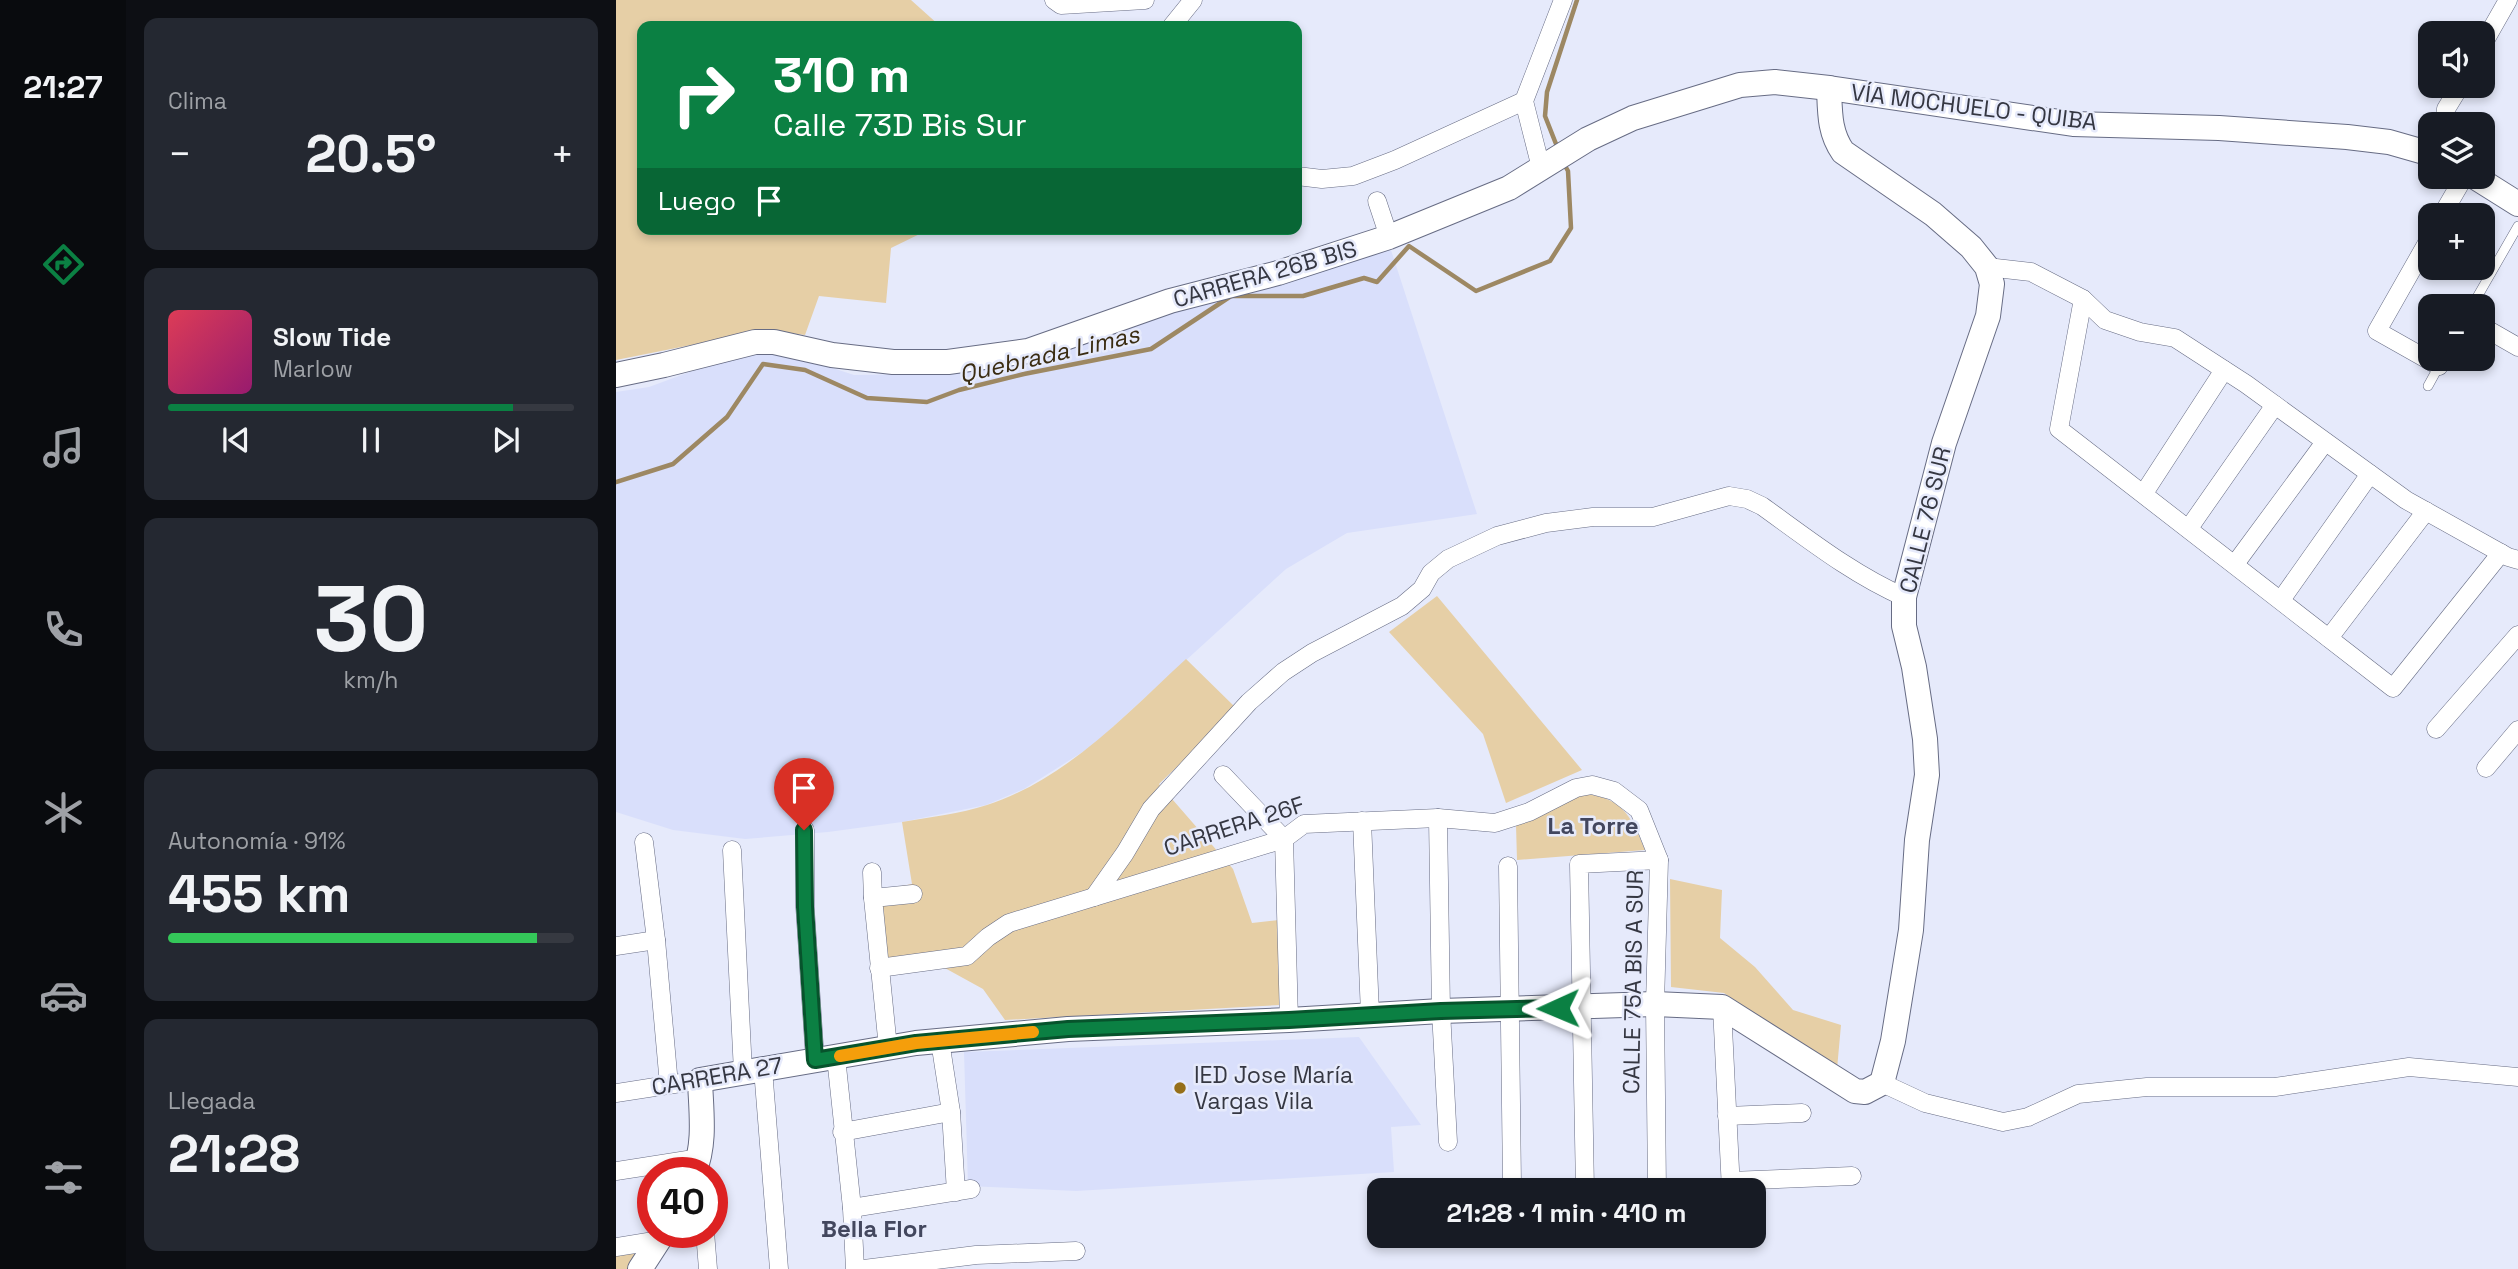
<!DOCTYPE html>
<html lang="es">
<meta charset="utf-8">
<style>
:root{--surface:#171b24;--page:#242831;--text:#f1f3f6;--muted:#9ea1a6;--line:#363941;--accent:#0b8043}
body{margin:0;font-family:"Space Grotesk",sans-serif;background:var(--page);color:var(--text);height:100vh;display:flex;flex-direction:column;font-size:26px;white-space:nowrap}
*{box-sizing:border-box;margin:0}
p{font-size:23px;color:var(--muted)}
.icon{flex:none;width:38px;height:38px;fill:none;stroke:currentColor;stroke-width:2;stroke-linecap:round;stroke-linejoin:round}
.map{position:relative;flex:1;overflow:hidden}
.details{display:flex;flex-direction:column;gap:18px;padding:18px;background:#0d0f14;width:490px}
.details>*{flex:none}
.banner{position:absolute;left:21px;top:21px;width:665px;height:214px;border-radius:14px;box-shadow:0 4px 10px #0003;background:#0b8043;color:#fff;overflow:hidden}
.fabs{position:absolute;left:1802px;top:21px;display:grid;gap:14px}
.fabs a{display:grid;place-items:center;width:77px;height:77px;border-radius:14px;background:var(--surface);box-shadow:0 4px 10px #0003;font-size:35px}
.speed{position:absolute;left:21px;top:1157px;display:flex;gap:14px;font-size:35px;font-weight:700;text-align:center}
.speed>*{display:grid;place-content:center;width:91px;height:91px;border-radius:50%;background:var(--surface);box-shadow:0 4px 10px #0003;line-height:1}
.speed .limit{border:10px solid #d22;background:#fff;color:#111}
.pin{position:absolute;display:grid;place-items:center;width:60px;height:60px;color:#fff;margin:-72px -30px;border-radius:50% 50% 50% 0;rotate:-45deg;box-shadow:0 0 7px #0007}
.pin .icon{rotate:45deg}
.me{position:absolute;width:77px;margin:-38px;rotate:269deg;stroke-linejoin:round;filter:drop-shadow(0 0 5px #0008)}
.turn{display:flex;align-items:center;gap:24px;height:147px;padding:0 21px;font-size:32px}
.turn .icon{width:91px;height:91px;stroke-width:2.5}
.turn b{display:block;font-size:49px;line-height:60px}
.then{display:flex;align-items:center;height:66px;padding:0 21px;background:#0003;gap:14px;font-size:26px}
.big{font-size:52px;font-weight:800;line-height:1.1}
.details .card{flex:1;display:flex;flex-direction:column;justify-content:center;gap:10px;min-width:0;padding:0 24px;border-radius:14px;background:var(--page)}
.details .dial{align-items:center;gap:0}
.dial b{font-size:91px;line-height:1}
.song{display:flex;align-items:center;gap:21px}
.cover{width:84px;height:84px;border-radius:10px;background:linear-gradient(135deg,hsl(350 70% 55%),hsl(320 70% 35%))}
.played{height:7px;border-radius:4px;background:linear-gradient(90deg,var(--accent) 85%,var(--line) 85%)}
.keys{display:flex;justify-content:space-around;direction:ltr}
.heat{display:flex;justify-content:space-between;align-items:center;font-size:38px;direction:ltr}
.charge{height:10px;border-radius:5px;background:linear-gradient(90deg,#34c759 91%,var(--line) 0)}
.trip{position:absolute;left:751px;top:1178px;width:399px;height:70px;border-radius:14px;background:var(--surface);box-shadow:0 4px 10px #0003;font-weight:800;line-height:70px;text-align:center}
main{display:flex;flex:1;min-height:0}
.tabs{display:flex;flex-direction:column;width:126px;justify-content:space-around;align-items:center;background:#090b0e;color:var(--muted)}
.tabs .icon{width:49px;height:49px}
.tabs .selected{color:var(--accent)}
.tabs b{font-size:32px;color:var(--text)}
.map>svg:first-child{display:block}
</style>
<main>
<nav class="tabs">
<b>21:27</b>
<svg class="icon selected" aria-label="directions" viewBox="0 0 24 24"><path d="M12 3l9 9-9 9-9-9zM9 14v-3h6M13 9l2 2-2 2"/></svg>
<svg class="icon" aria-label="music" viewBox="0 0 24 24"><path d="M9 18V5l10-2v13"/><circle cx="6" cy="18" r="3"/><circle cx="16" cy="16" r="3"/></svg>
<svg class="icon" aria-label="phone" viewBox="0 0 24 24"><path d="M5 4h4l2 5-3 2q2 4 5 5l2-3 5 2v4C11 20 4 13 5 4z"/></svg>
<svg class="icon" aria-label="climate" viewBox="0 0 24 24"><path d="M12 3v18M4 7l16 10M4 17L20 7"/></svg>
<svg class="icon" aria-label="car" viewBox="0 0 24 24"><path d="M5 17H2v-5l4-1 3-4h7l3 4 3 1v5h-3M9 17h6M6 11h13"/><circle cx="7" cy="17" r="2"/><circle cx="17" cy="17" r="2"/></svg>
<svg class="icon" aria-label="filters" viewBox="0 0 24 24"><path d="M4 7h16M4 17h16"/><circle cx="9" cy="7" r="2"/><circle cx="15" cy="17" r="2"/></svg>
</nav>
<section class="details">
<div class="card"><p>Clima</p>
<div class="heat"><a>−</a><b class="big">20.5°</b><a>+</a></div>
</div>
<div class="card">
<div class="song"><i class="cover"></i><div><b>Slow Tide</b><p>Marlow</p></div></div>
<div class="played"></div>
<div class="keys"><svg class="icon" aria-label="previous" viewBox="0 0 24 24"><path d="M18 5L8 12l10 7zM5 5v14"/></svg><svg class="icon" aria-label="pause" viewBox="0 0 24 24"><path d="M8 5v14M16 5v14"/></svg><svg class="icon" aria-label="next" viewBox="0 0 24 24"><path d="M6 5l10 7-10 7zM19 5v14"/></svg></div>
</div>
<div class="card dial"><b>30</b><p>km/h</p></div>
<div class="card"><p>Autonomía · 91%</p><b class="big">455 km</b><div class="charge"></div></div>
<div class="card"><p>Llegada</p><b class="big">21:28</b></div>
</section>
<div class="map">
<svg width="1902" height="1269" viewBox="0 0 1902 1269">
<rect width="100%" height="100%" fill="#e6eafb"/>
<g fill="#d9dffb">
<path d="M774,247L861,514L731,533L670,569L476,746L408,789L370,805L286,822L212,832L129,839L57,830L0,812V392L33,387L120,355L153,352L183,357L238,375L315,374Z"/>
<path d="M743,1037L805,1125L775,1127L778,1172L460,1191L352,1186L348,1052Z"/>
</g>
<g fill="#e6cfa6">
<path d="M0,0H295L324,26H26V229H314L275,248L270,303L203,296L189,335L150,330L0,360Z"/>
<path d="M821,596L966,770L890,803L867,734L773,632Z"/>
<path d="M570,659L621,709L543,784L617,869L636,923L663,920L664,1005L389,1020L367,989L327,967L270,973L258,891L296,884L286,822C314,817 344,814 371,805C451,779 510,714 570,659Z"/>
<path d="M962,793C1005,797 1013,811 1029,850L901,860L900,825Z"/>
<path d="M1054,879L1106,890L1104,938L1139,967L1177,1010L1225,1025L1221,1069L1108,993L1055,987Z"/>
<path d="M24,1252L11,1269H0V1256Z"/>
</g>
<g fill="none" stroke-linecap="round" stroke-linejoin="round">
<g stroke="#9d8863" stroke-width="4.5">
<path d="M942,149L929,116L931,92L961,0"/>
<path d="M0,482L57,464L111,417L147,364L189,370L251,398L311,402L343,390L408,374L535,349L615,296H687L748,278L761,282L793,246L860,291L934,261L955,228L952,171L948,164"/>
</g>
<g stroke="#676c84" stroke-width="10">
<g id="lane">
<path d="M1856,306L1902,226"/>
<path d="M1812,386L1823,366"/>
</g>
</g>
<g stroke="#676c84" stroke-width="19">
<g id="street">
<path d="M438,0L445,5L529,0"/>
<path d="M556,26L577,0"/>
<path d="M1867,44L1892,0"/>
<path d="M1828,124L1830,109L1844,86"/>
<path d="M925,168L908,101L947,0"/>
<path d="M681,176L706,179L737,176L779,160L908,101"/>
<path d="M761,201L773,237"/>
<path d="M1826,215L1848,177"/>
<path d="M1815,236L1761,331L1823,366"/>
<path d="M1371,267L1415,272L1467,299L1489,320L1524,332L1559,338L1630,384L1790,500L1892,557L1902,560"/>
<path d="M1467,299L1443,429L1777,688L1885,553"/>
<path d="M1867,327L1902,347"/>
<path d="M1528,493L1608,370"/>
<path d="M1573,528L1659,405"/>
<path d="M1619,564L1709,442"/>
<path d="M1665,600L1754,474"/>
<path d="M1713,638L1810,511"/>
<path d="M1820,729L1902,635"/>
<path d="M1870,768L1902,730"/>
<path d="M607,775L668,839"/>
<path d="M822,818L825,1011L832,1142"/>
<path d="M746,821L754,1014"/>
<path d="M189,830V907L199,1060"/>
<path d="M668,839L673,1020"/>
<path d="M28,842L40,940L53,1085"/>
<path d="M116,850L127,1072"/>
<path d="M892,866L896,1184"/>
<path d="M256,872L257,898"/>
<path d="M478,897L509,853L535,809L633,702L667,672L696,653L786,606L806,589L815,573L832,559L881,536L930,523L977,517H1037L1113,496L1131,499L1146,506C1192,539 1236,574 1288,597"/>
<path d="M0,946L40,940"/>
<path d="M263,968L351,956L372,937L393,923L668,839L688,824L822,818L879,823L913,812L960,788L976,785L998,791L1023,810L1043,860L1039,1004L1041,1190"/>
<path d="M1106,1007L1115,1190"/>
<path d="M324,1041L335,1112L340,1192"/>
<path d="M272,1048L257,898L297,894"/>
<path d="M220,1057L236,1208L239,1269"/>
<path d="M147,1069L163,1269"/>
<path d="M1266,1083L1309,1103L1387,1122L1412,1117L1462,1094L1531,1087H1659L1793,1067L1902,1077"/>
<path d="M0,1093L84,1080"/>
<path d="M1111,1116L1186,1113"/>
<path d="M226,1132L335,1112"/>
<path d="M0,1171L84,1158V1166"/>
<path d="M1114,1181L1236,1176"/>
<path d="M969,1190L963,864L1043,860"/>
<path d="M236,1208L355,1189"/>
<path d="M89,1232L92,1269"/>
<path d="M0,1247L44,1240"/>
<path d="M248,1269L360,1255L460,1251"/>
</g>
</g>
<g stroke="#676c84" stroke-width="26">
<g id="secondary">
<path d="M1859,177L1902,204"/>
<path d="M0,375L48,365L139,342H158L216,355L277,362H332L412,351L554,301L662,273L773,237L893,188L972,139L1017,118L1124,85L1159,82L1213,88L1457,124L1603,128L1731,137L1773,142L1815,154"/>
<path d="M78,1172C90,1143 85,1111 84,1080L300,1043L452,1029L673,1020L825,1011L1039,1004L1106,1007L1239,1091L1249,1092L1266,1083L1277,1041L1295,930L1301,840L1311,775L1309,739L1298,667L1288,626V597L1328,443L1372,316L1376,284L1371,267L1355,247L1317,214L1227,152C1213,132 1214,112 1213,88"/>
<path d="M24,1269L48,1232"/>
</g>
</g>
<use href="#lane" stroke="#fff" stroke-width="9"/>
<use href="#street" stroke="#fff" stroke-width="18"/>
<use href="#secondary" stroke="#fff" stroke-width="24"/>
</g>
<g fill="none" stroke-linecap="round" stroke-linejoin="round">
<g stroke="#07532c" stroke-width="18">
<path id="route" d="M188,830L189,907L199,1060L300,1043L452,1029L673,1020L825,1011L942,1008"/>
</g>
<use href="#route" stroke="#0b8043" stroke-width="12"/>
<path stroke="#f59e0b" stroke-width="12" d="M224,1056L300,1043L417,1032"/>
</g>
<circle fill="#966f19" stroke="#e6eafb" stroke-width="2.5" cx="564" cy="1088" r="7"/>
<g text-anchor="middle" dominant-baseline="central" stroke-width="5" stroke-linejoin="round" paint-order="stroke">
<g font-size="23" fill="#353742" stroke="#e6eafb">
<text transform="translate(1358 107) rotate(7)">VÍA MOCHUELO - QUIBA</text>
<text transform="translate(649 274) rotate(-16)">CARRERA 26B BIS</text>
<text transform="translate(1309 520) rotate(-76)">CALLE 76 SUR</text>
<text transform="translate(618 826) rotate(-18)">CARRERA 26F</text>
<text transform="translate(1017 982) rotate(-89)">CALLE 75A BIS A SUR</text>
<text transform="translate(101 1076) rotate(-10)">CARRERA 27</text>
</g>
<g font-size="23" fill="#353742" stroke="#e6eafb" text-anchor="start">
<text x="578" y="1075">IED Jose María<tspan x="578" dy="26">Vargas Vila</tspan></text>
</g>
<g font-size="24" font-style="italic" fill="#3a2c12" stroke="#e6eafb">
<text transform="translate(433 354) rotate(-13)">Quebrada Limas</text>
</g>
<g font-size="24" font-weight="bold" fill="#43475e" stroke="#e6eafb">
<text x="977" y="825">La Torre</text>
<text x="258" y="1228">Bella Flor</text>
</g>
</g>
</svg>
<div class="fabs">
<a><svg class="icon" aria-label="sound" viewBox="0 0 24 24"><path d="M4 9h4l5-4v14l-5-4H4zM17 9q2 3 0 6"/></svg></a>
<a><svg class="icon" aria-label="layers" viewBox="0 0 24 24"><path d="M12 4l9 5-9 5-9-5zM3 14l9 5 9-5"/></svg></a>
<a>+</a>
<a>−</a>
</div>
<div class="speed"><div class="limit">40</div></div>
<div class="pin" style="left:188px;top:830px;background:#d93025"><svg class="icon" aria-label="arrive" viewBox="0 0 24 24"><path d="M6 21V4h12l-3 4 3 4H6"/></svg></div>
<svg class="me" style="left:942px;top:1008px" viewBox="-20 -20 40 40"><path d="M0-17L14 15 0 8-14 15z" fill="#0b8043" stroke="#fff" stroke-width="4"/></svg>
<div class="trip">21:28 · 1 min · 410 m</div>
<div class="banner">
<div class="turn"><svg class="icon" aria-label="right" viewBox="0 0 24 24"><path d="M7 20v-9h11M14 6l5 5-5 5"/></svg><div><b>310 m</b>Calle 73D Bis Sur</div></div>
<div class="then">Luego<svg class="icon" aria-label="arrive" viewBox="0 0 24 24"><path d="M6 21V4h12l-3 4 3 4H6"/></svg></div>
</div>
</div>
</main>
